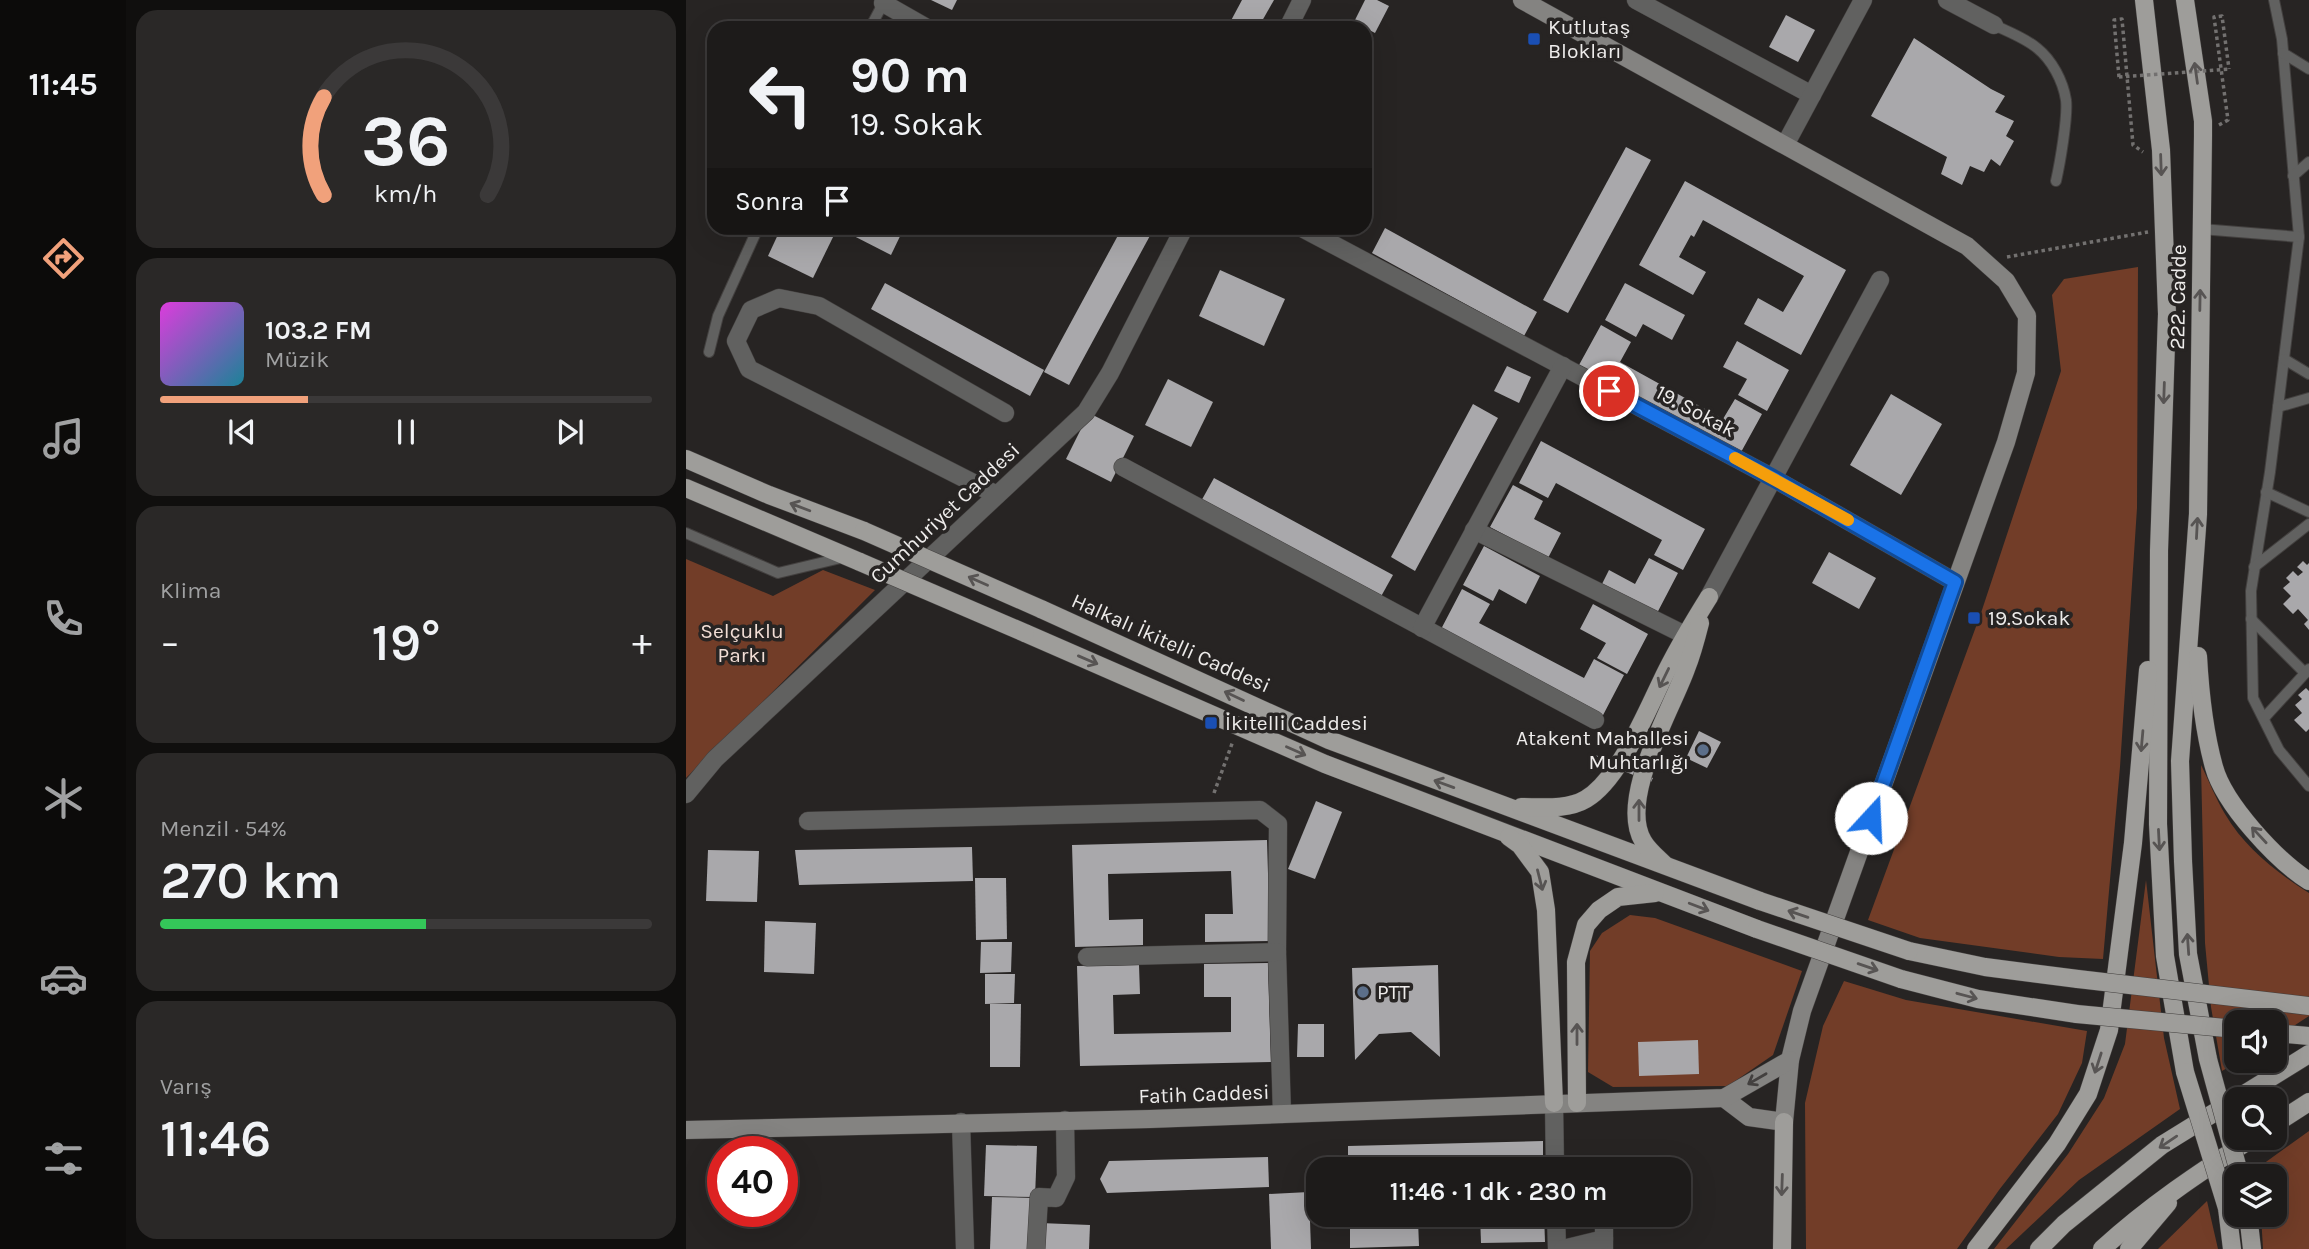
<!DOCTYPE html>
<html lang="tr">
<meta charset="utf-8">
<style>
:root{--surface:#1d1b1a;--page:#2a2827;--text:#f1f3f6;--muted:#a0a1a2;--line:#3b3939;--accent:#f1a17b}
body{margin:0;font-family:Karla,sans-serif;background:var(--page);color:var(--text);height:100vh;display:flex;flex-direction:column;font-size:26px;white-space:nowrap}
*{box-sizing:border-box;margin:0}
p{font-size:23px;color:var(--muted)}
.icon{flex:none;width:38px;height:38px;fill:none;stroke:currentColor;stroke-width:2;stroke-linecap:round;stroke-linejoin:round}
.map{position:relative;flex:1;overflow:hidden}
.details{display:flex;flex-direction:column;gap:10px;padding:10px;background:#100f0e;width:560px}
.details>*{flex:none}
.banner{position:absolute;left:21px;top:21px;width:665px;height:214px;border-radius:21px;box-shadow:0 7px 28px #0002,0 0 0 2px var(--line);background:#1d1b1a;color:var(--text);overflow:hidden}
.buttons{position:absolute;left:1538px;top:1010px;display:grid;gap:14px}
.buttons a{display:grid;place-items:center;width:63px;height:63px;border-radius:14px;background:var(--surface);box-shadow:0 7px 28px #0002,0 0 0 2px var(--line);font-size:35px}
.speed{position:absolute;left:21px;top:1136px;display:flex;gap:14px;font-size:35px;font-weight:700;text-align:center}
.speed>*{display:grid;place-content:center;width:91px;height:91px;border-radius:50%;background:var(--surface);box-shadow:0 7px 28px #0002,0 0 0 2px var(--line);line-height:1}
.speed .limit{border:10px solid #d22;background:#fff;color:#111}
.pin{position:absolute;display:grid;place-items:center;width:60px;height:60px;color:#fff;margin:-30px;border:4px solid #fff;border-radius:50%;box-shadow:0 2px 7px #0007}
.me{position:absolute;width:77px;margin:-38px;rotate:20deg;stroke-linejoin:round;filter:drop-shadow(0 0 5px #0008)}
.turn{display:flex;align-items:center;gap:24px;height:147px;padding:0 28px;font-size:32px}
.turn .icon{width:91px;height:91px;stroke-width:2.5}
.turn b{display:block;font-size:49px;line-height:60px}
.then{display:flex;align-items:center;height:66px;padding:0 28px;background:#0003;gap:14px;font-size:26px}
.big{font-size:52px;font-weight:600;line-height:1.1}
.details .card{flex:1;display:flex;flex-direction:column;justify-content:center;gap:10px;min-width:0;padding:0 24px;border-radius:21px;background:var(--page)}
.details .dial{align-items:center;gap:0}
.dial svg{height:182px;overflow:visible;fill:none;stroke:var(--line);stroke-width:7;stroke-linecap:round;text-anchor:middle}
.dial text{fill:var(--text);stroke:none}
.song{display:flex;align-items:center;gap:21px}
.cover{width:84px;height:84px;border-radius:10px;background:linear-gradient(135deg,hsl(300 70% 55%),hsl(190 70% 35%))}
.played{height:7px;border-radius:4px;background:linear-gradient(90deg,var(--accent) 30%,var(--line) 30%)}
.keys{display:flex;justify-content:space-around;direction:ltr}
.heat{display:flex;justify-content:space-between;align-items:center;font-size:38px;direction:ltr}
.charge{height:10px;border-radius:5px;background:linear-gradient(90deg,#34c759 54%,var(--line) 0)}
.trip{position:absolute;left:620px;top:1157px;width:385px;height:70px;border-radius:21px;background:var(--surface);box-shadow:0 7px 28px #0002,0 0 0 2px var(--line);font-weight:600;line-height:70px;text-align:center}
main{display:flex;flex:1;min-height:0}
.tab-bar{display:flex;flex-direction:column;width:126px;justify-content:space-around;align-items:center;background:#0c0b0a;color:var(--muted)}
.tab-bar .icon{width:49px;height:49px}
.tab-bar .selected{color:var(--accent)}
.tab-bar b{font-size:32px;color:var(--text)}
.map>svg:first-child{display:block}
</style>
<main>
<nav class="tab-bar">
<b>11:45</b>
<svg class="icon selected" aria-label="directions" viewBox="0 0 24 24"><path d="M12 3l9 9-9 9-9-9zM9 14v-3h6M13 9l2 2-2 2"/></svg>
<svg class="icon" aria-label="music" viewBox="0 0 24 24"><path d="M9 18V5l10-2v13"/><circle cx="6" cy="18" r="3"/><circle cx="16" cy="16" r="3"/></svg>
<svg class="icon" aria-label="phone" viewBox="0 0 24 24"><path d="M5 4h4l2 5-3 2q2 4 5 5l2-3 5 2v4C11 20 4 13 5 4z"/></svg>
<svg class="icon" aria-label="climate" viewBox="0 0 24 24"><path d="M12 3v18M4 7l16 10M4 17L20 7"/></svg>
<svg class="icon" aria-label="car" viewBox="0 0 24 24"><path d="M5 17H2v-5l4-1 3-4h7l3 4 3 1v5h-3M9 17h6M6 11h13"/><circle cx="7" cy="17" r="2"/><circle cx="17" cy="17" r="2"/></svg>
<svg class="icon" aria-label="filters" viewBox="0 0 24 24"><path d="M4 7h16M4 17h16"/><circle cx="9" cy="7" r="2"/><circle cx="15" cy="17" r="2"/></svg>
</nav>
<section class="details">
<div class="card dial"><svg viewBox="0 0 100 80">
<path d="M14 69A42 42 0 1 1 86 69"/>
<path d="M14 69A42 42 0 0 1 14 26" stroke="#f1a17b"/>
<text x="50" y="56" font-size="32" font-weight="700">36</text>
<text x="50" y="72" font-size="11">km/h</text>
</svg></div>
<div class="card">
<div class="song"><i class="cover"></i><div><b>103.2 FM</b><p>Müzik</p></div></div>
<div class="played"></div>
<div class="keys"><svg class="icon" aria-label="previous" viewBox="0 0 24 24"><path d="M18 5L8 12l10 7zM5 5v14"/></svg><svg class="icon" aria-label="pause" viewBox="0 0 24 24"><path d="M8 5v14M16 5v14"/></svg><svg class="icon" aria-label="next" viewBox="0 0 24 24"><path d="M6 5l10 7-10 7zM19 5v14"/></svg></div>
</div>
<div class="card"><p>Klima</p>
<div class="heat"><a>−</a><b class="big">19°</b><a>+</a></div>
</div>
<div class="card"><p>Menzil · 54%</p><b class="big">270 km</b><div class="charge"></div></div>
<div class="card"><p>Varış</p><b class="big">11:46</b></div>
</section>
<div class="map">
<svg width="1623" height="1249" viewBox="0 0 1623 1249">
<rect width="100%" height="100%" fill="#272423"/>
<g fill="#723d28">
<path d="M1452,267L1451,508L1434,767L1417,959L1373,957L1234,938L1182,920L1295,613L1375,371L1366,295L1378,279Z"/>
<path d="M0,559L87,596L137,570L189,590L0,778Z"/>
<path d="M1515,765C1523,781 1530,799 1539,814C1559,848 1590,872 1623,893V1016L1589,1038V1022H1550V1060L1553,1061L1536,1071L1525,1007L1519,943Z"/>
<path d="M1460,880L1478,1038L1494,1109L1393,1180L1320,1249H1308L1382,1154L1418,1098L1439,1044Z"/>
<path d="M944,915L969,918L1116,971L1087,1055L1042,1086L927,1087L902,1072L904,951L916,933Z"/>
<path d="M1158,981L1220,1000L1401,1031L1396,1063L1372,1114L1313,1190L1271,1249H1120L1119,1103L1137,1026Z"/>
<path d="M1623,1131V1249H1577L1575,1215L1589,1214V1176H1567L1566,1172Z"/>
<path d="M1521,1201L1532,1249H1472Z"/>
</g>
<g fill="#a9a8ab">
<path d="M245,0H271L266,10Z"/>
<path d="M556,0H588L572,28H541Z"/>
<path d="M679,0H691L703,6L689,33L668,22Z"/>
<path d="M1100,15L1129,30L1112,62L1083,47Z"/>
<path d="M1228,38L1305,89L1319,96L1309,112L1328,121L1320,136L1328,141L1314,166L1305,159L1298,172L1284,166L1276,185L1255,174L1261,157L1185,116Z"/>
<path d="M940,147L965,160L882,313L857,300Z"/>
<path d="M999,181L1160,270L1115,355L1058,324L1072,298L1097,312L1118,276L1017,220L1008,237L1005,235L993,257L1020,272L1007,295L953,265Z"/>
<path d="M95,228H139L149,233L127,278L82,256Z"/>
<path d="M162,228H218L205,255L160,232Z"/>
<path d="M436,228H458L466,232L383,385L358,372Z"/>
<path d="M699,228L851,312L838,336L686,253Z"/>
<path d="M534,270L599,299L578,346L513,316Z"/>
<path d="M199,283L358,370L344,396L185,309Z"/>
<path d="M939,283L999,315L986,340L957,324L950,337L919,320Z"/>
<path d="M915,325L945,342L934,362L1037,419L1049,399L1076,414L1054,454L893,365Z"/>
<path d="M1051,341L1103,370L1081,411L1052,395L1061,379L1037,367Z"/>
<path d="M821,366L845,377L833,403L808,391Z"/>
<path d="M482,379L527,402L505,447L459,425Z"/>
<path d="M1205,394L1256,424L1215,495L1164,465Z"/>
<path d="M787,404L812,418L729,571L705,557Z"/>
<path d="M403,413L448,436L425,482L380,459Z"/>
<path d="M855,441L1019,529L997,570L968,555L976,540L870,483L862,498L833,483Z"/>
<path d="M528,478L707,575L693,600L514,503Z"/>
<path d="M827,485L857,501L848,519L875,533L862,558L804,527Z"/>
<path d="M798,546L854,576L840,604L813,589L807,601L777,585Z"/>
<path d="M1143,552L1190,578L1173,609L1126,583Z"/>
<path d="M963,558L992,573L969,617L914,588L923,570L949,584Z"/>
<path d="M1617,561L1621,565L1623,563V630L1618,624L1622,620L1612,609L1607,614L1597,604L1605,596L1597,588L1604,582L1600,578L1607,571L1612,576L1617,572L1611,567Z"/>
<path d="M776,589L804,604L793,623L898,678L908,659L938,675L915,719L753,633Z"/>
<path d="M907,604L962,634L941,674L911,658L920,643L894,629Z"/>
<path d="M1620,688L1623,691V729L1620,732L1608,720L1616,713L1609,705L1616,699L1612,695Z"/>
<path d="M1013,731L1035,742L1021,768L1000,758Z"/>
<path d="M907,754L967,778L965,782L905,758Z"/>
<path d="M630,801L656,812L629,879L602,869Z"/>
<path d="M581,840L584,941L519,942V914H547L545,871L422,874L423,920L457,919V945L389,947L386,845Z"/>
<path d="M286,847L287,881L113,885L109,850Z"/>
<path d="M22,850L73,851L71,902L20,901Z"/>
<path d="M289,878H320L321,939L290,940Z"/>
<path d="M79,921L130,923L128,974L78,972Z"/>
<path d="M295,942H326L325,972L294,973Z"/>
<path d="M582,963L585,1062L394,1066L391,966L453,965L454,994L427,995L428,1034L545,1032V997H518V964Z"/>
<path d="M752,965L754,1057L725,1032L693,1034L669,1060L666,968Z"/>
<path d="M299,974H329L328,1003L299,1004Z"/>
<path d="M304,1004H335L334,1067H304Z"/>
<path d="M612,1024H638V1057H611Z"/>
<path d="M1012,1040L1013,1074L953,1076L952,1042Z"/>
<path d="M857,1141V1169H662V1146Z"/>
<path d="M300,1145L351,1146L349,1197L298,1196Z"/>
<path d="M582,1157L583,1187L421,1193L414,1179L423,1161Z"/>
<path d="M623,1192L625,1249H585L583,1194Z"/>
<path d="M306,1197L349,1198L348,1249H304Z"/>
<path d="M664,1214H698V1221L732,1220L733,1246L664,1248Z"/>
<path d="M858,1214L859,1242L795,1243L794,1215Z"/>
<path d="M354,1223L404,1225L403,1249H353Z"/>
</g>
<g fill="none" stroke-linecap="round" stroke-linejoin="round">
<g stroke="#43403f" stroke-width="12">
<g id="lane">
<path d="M1588,0L1596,39L1613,237L1584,472L1565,591L1567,698L1593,750L1623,786"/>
<path d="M1308,25C1323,32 1339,38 1351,48C1366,60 1377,81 1380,100C1382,117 1374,163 1370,181"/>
<path d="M184,28L199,0"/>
<path d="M1597,53L1623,69"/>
<path d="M1607,176L1623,162"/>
<path d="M1515,229L1613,237"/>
<path d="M23,352L32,316L72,228"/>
<path d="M1598,359L1623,374"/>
<path d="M1592,407L1623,398"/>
<path d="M1580,492L1623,512"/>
<path d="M0,533L92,573L159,557"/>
<path d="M1568,567L1623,524"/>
<path d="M1565,619L1619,673"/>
<path d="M1578,718L1623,669"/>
</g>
</g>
<g stroke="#43403f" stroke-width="19">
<g id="street">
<path d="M950,0L1126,95"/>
<path d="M1261,0L1308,25"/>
<path d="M197,3L241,28"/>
<path d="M602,28L616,0"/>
<path d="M1099,145L1177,0"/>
<path d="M616,228L1087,478L1269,582"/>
<path d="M437,467L909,720"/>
<path d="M311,495L63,369L50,341L65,310L93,298L133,306L319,413"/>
<path d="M788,530L999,635"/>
<path d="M1023,597L1194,280"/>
<path d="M736,628L877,366"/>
<path d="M0,794L29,759L400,412L424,373L498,228"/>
<path d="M122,821L574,810L592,824L591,952L596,1114"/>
<path d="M401,957L591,952"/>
<path d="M868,1103L869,1169"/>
<path d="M275,1122L279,1249"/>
<path d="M870,1214L871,1249"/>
<path d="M918,1214V1249"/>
<path d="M350,1249L353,1197L370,1198L380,1177L379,1120"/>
<path d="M877,1249L918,1239"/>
</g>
</g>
<g stroke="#43403f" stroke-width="19">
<g id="secondary">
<path d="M836,0L1281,246L1320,281L1341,316L1340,373L1320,442L1116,1011L1104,1060L1098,1122L1063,1117L1038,1098"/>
<path d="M0,1130L464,1119L1038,1098L1104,1060"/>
</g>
</g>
<g stroke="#43403f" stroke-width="19">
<g id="primary">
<path d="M1458,0L1475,150L1481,314L1473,551L1472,824L1479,956L1499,1072"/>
<path d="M1499,0L1517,121V136L1512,514L1494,761L1497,861L1502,954L1522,1059"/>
<path d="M0,459L83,495L178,531"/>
<path d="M0,488L174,562"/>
<path d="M355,609L643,740L1074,901"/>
<path d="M339,633L639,764L1071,929"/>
<path d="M1512,656C1514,693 1518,731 1528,767C1538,804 1591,861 1623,881"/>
<path d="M835,807C855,807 882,810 900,799C934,779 962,708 980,672C993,646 1008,621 1023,597"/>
<path d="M823,837L834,845L854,872L860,910L868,1103"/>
<path d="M979,865C972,858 962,850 957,841C932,799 985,711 1000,669C1006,654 1010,639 1014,623"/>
<path d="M1223,951L1299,967L1392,979"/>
<path d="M1215,979L1292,999L1391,1014"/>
<path d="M1589,1033L1623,1036"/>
<path d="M891,1103L890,962L900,925L913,910L932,897L969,893"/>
<path d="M1589,1124L1623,1102"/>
<path d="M1541,1208L1546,1249"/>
<path d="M1562,1214L1566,1249"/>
<path d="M1096,1249L1098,1122"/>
<path d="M1290,1249L1371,1144L1402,1094L1423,1030L1447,843L1462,670"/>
<path d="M1353,1249L1378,1224L1476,1145L1623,1054"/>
<path d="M1416,1249C1463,1206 1514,1172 1567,1138"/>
<path d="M1443,1249L1482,1203"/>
</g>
</g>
<g stroke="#737170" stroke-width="3.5" stroke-dasharray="3.5 3.5" stroke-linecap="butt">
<path d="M1433,77L1428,20L1436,19L1447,145L1457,152"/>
<path d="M1533,125L1542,120L1528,17L1536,16L1543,69"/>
<path d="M1321,257L1462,232"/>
<path d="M528,793L547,741"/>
</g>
<use href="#lane" stroke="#616160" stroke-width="10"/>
<use href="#street" stroke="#616160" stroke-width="18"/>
<use href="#secondary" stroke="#848381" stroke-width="18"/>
<use href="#primary" stroke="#9e9d9a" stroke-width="18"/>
<g stroke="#43403f" stroke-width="19" stroke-linecap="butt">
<g id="primary-bridge">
<path d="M178,531L355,609"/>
<path d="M174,562L339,633"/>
<path d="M1074,901L1223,951"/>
<path d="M1071,929L1215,979"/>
<path d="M1392,979L1623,1006"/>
<path d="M1391,1014L1550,1029"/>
<path d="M1522,1059L1554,1176"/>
<path d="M1499,1072L1541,1208"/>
</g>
</g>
<path stroke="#737170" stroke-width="3.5" stroke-dasharray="3.5 3.5" stroke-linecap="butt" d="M1433,77L1543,69"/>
<use href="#primary-bridge" stroke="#9e9d9a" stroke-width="18"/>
</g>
<defs><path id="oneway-shaft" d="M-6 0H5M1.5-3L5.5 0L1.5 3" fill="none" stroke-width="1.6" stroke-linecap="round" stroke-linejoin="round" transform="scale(1.75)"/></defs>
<g stroke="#575453">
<use href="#oneway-shaft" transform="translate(1510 73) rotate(-98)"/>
<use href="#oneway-shaft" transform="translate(1475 165) rotate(88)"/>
<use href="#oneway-shaft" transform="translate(1514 300) rotate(-89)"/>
<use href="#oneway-shaft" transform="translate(1478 393) rotate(92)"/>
<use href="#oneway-shaft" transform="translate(114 507) rotate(-159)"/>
<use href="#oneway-shaft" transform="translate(1511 528) rotate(-87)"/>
<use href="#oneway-shaft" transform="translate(292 581) rotate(-156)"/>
<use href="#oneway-shaft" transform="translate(402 660) rotate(23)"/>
<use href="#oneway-shaft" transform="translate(978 678) rotate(116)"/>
<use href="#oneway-shaft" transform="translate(548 696) rotate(-155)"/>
<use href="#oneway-shaft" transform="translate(1456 741) rotate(95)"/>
<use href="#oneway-shaft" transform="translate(610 751) rotate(24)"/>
<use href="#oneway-shaft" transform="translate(758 784) rotate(-160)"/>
<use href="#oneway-shaft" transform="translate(953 810) rotate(-90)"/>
<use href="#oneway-shaft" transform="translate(1573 835) rotate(-133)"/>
<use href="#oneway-shaft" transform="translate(1473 840) rotate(87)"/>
<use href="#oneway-shaft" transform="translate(854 880) rotate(76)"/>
<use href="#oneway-shaft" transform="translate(1013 907) rotate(21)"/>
<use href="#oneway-shaft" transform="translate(1112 914) rotate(-161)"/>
<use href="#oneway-shaft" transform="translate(1502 944) rotate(-94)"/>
<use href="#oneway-shaft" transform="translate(1182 967) rotate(19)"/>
<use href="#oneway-shaft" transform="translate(1281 996) rotate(15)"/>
<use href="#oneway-shaft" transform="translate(891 1034) rotate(-90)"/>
<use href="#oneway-shaft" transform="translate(1412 1063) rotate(108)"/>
<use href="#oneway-shaft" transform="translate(1482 1142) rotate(146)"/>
<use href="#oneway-shaft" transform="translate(1096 1185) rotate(92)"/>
</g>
<use stroke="#43403f" href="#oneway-shaft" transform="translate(1071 1079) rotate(150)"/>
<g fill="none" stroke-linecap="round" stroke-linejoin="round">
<g stroke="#114b97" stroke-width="18">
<path id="route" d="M923,391L1087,478L1269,582L1185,818"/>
</g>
<use href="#route" stroke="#1a73e8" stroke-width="12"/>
<path stroke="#f59e0b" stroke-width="12" d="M1049,458L1162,520"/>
</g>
<g fill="#1a4fb4" stroke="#272423" stroke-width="2.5">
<rect x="841" y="32" width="14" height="14" rx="3.5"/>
<rect x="1281" y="611" width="14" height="14" rx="3.5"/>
<rect x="518" y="716" width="14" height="14" rx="3.5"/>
</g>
<g fill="#5c6f8a" stroke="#272423" stroke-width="2.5">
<circle cx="1017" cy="750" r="7"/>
<circle cx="677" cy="992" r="7"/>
</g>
<g text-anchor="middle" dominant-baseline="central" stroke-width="7" stroke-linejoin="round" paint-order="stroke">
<g font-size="21" fill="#eeeceb" stroke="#272423" text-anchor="start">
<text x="862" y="27">Kutlutaş<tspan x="862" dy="24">Blokları</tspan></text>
<text x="1302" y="618">19.Sokak</text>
<text x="539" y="723">İkitelli Caddesi</text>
<text x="1003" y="738" text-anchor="end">Atakent Mahallesi<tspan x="1003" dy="24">Muhtarlığı</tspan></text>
<text x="691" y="992">PTT</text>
</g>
<g font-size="21" fill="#eeeceb" stroke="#272423">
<text transform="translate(1492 297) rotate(-89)">222. Cadde</text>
<text transform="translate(1010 411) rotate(28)">19. Sokak</text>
<text transform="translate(259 513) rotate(-43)">Cumhuriyet Caddesi</text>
<text transform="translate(485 643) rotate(24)">Halkalı İkitelli Caddesi</text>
<text transform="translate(518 1094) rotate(-2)">Fatih Caddesi</text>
</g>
<g font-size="21" fill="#f2ded6" stroke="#272423">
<text x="56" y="631">Selçuklu<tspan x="56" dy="24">Parkı</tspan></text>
</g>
</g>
</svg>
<div class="buttons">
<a><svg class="icon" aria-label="sound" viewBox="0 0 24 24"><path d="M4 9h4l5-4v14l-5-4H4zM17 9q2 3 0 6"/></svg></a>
<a><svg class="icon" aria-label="search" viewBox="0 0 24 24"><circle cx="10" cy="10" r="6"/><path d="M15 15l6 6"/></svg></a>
<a><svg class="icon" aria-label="layers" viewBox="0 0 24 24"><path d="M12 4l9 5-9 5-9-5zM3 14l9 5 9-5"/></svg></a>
</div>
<div class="speed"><div class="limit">40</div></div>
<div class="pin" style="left:923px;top:391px;background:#d93025"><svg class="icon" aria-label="arrive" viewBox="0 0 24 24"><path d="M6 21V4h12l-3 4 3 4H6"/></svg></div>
<svg class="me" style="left:1185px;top:818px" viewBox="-20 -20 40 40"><circle r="19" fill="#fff"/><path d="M0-13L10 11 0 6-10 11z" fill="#1a73e8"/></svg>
<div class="trip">11:46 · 1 dk · 230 m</div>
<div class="banner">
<div class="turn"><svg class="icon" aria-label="left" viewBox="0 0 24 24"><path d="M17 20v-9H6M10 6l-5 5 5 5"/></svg><div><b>90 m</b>19. Sokak</div></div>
<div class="then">Sonra<svg class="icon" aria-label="arrive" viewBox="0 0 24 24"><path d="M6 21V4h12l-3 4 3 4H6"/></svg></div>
</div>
</div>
</main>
